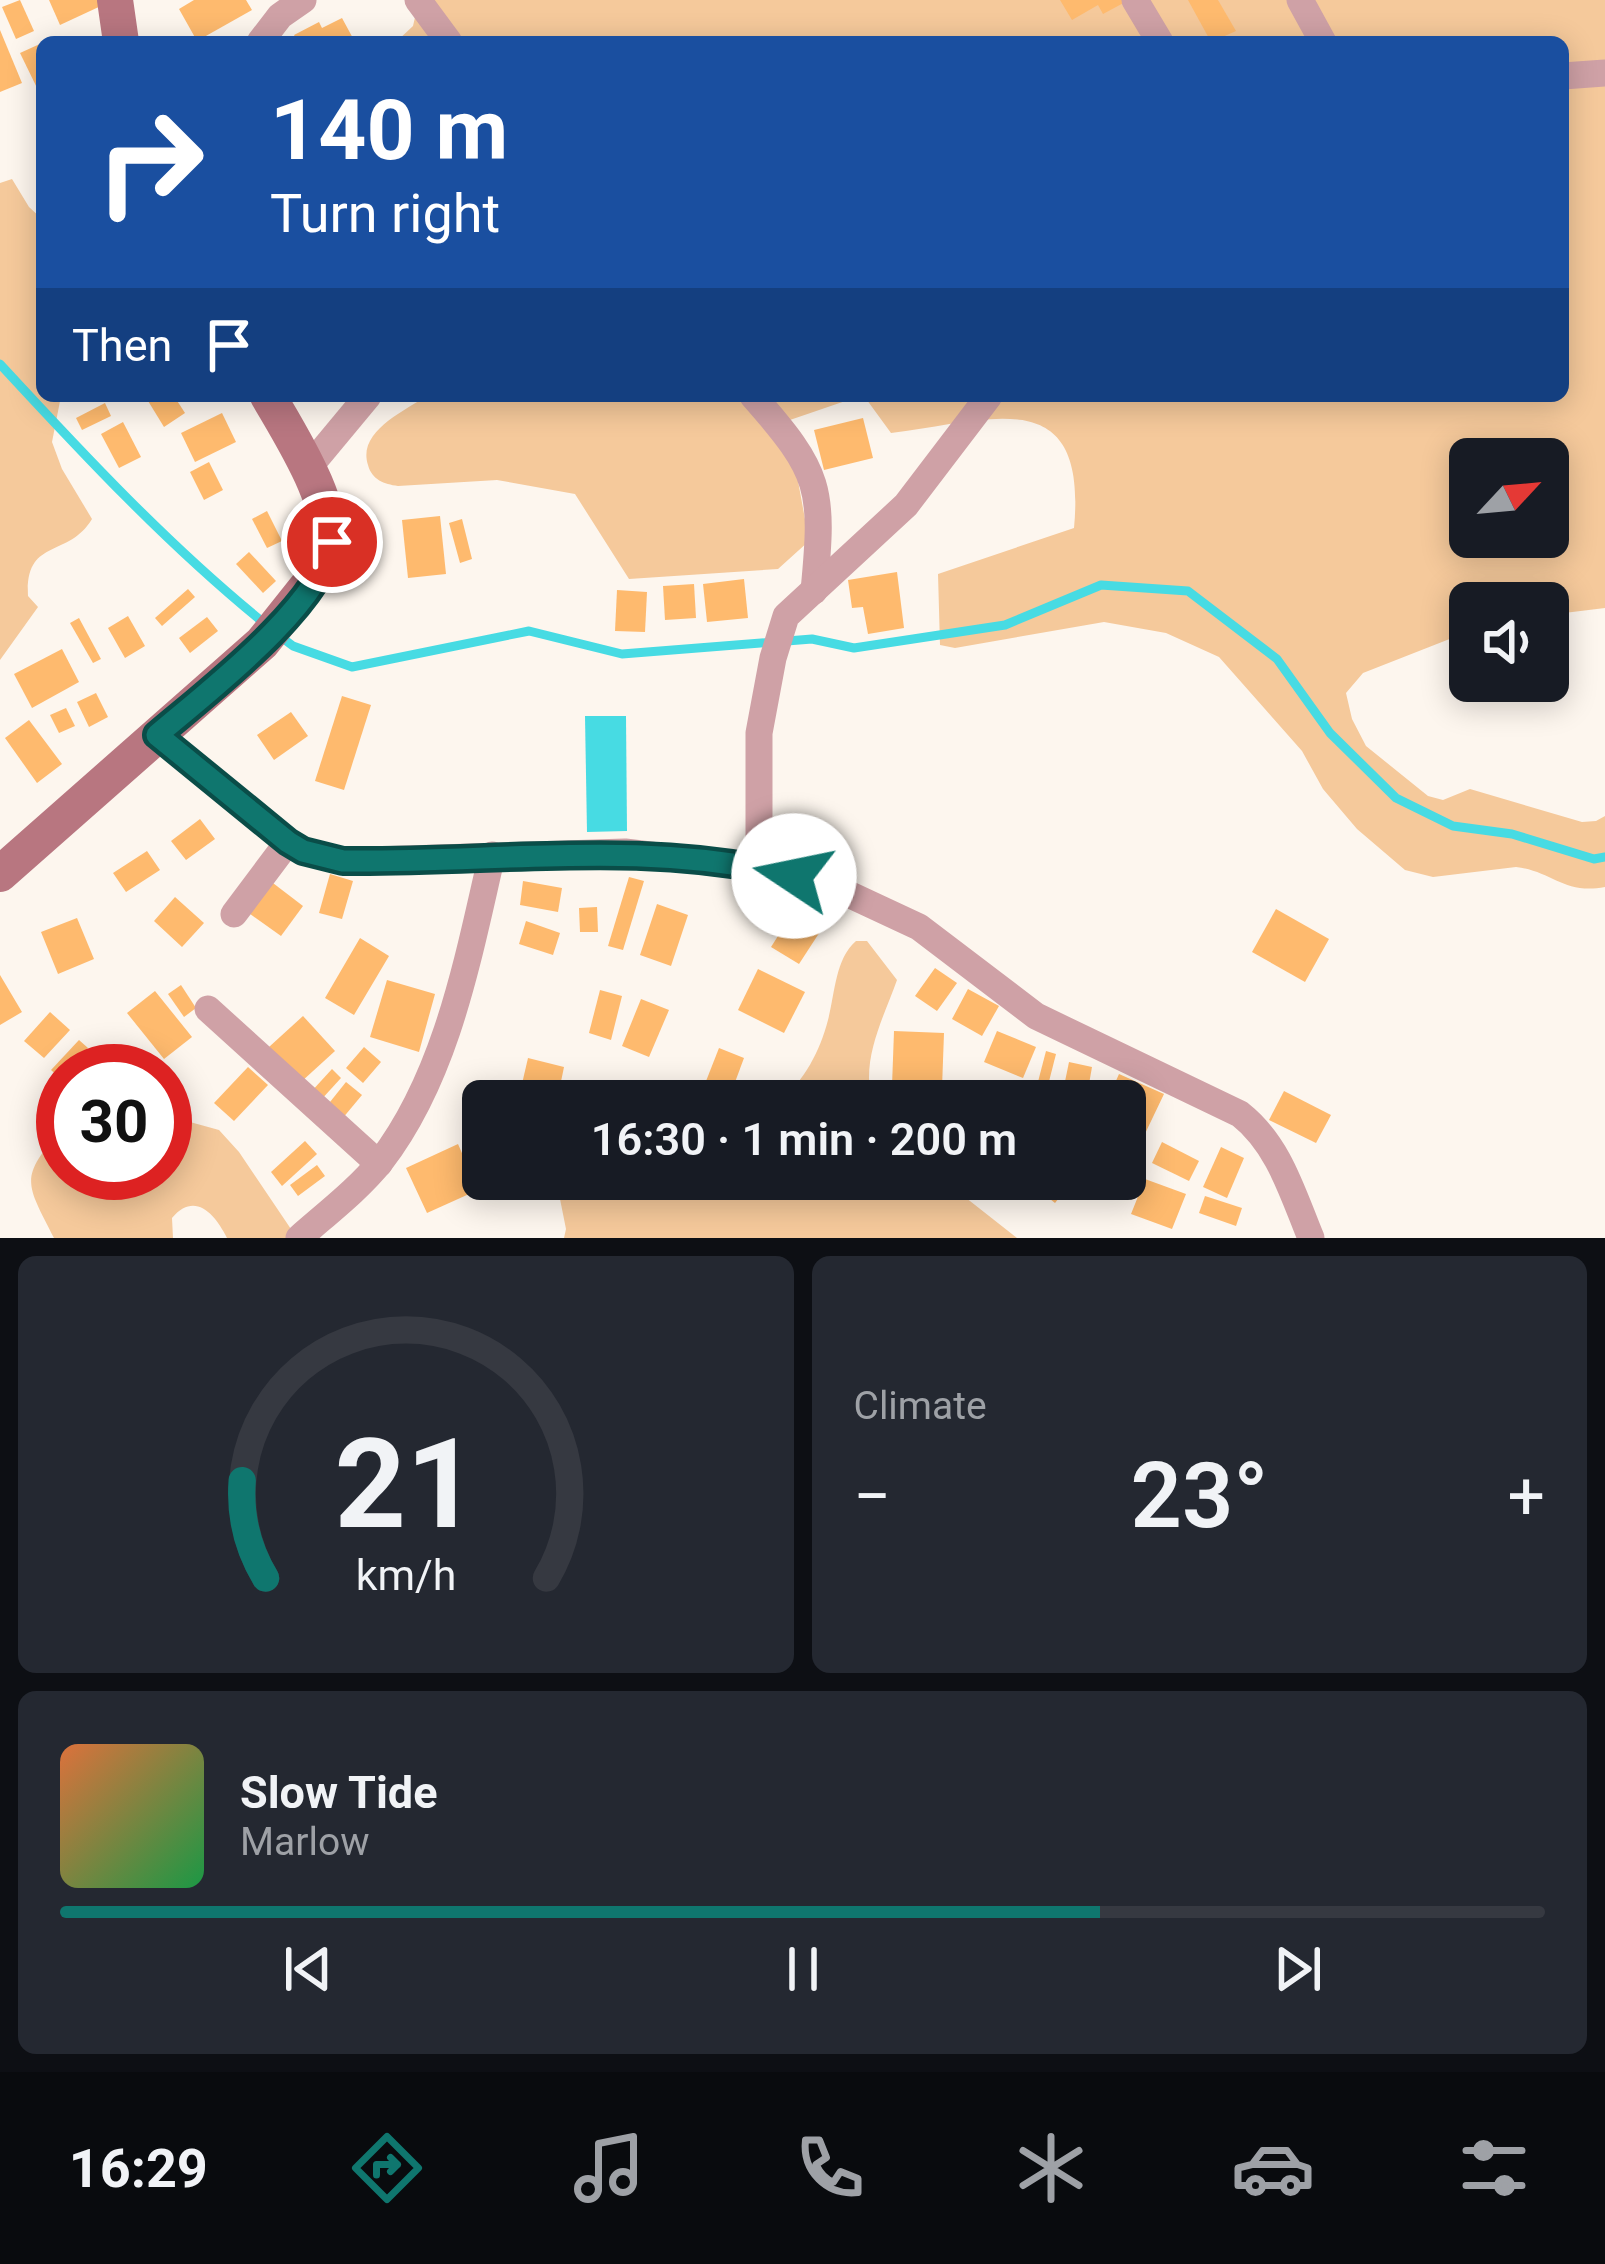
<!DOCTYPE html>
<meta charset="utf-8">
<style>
:root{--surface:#171b24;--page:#242831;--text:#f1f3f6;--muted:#9ea1a6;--line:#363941;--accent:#0f766e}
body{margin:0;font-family:Roboto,sans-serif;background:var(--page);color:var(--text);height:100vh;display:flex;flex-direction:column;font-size:45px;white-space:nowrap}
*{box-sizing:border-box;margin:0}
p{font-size:39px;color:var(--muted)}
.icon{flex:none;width:66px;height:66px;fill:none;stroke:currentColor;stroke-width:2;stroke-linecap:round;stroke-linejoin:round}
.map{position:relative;height:1238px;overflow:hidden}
.details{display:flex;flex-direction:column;gap:18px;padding:18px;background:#0d0f14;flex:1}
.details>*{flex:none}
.hud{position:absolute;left:36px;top:36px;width:1533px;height:366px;border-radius:18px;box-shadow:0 6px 30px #0003;background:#1a4fa0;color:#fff;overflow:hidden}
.needle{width:78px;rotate:64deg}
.controls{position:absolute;left:1449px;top:438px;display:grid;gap:24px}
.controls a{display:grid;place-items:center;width:120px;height:120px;border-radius:18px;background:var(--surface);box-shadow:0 6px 30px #0003;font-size:60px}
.speed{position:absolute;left:36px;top:1044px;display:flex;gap:24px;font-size:60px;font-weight:700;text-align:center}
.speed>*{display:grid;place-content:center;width:156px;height:156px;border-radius:50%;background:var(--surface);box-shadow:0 6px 30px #0003;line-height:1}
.speed .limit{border:18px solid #d22;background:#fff;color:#111}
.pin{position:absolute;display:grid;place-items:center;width:102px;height:102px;color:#fff;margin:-51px;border:6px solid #fff;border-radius:50%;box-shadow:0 3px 12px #0007}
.me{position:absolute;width:132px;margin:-66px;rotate:281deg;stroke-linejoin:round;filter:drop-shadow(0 0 9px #0008)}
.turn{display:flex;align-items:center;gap:42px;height:252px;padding:0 36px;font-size:54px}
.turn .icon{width:156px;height:156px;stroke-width:2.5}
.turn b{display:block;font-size:84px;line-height:102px}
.then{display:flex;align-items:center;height:114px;padding:0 36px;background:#0003;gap:24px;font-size:45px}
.big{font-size:90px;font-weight:600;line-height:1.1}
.details .widget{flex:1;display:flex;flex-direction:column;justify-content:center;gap:18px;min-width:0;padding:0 42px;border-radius:18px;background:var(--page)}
.details .dial{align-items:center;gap:0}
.dial svg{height:312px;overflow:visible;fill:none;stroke:var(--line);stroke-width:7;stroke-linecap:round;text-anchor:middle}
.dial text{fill:var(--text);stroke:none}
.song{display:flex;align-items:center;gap:36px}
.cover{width:144px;height:144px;border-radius:18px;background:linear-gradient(135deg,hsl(20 70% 55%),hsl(140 70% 35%))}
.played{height:12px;border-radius:6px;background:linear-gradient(90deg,var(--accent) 70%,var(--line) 70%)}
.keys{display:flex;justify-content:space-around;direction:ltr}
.heat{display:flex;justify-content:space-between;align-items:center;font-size:66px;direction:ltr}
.details .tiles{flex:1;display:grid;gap:18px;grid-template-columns:1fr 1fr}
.widget:last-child{grid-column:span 2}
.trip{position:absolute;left:462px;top:1080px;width:684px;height:120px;border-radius:18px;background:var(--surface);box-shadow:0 6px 30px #0003;font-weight:600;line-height:120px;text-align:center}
.menu{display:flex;height:192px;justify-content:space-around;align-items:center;background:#090b0e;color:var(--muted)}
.menu .icon{width:84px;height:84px}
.menu .on{color:var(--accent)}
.menu b{font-size:54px;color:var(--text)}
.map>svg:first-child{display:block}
</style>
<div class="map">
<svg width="1605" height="1238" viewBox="0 0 1605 1238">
<rect width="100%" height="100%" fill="#fdf6ee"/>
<g fill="#f5c99b" fill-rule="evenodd">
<path d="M419,0H1605V608L1548,615V603H1470V631L1363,673L1346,693L1352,719L1366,746L1428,796L1443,800L1470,789L1582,822L1596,821L1605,816V887C1564,895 1552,871 1516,867L1433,877L1405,870L1357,829L1323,789L1302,751L1219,657L1166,633L1104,622L955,648L940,645L938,574L1074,528C1088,380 989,421 891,433L864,396H1563V42H396L413,26ZM1470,459H1548V537H1470Z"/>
<path d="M12,179L29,207L42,219V396H61L52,442L62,469L92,519C68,559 25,537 28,596L38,607L0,660V183Z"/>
<path d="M427,396H860L787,421L809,541L778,569L629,579L575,494L497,480L398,486C384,484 372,480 368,465C357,432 404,411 427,396Z"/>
<path d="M856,941H867L897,980C883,1019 861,1059 872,1101H780C804,1081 820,1051 828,1020C835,994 835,959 856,941Z"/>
<path d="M190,1122L219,1130L239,1152L297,1238H227C215,1214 195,1191 172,1218L173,1238H54C25,1181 19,1178 63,1128V1173H165V1142Z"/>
<path d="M556,1179H942L1017,1238H564L566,1229Z"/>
</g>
<path fill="#47dbe3" d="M585,716H626L627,831L587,832Z"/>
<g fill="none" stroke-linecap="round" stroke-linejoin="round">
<g stroke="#47dbe3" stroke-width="9">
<path d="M0,364C84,455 168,545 264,623"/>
<path d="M277,634L293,646L352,667L529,631L622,654L812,639L854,648L1005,625L1101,585L1188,591L1277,659L1330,733L1396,798L1453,826L1512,834L1594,859L1605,857"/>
</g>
</g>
<g fill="#feba6e">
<path d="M20,0L34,31L16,39L2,7Z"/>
<path d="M49,0H101L103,5L60,25Z"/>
<path d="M194,0H246L252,10L197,41L179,9Z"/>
<path d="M1060,0H1129L1103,14L1098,5L1072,20Z"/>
<path d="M1188,0H1218L1236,31L1211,42Z"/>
<path d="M342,18L355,42H298L294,35L319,22L322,28Z"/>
<path d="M0,30L22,83L0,92Z"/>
<path d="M42,43V90L39,92L20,53Z"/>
<path d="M145,396H174L185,413L164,427Z"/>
<path d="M105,403L111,416L82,430L76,418Z"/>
<path d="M222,413L236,442L195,462L181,433Z"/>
<path d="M863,418L873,458L824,470L814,430Z"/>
<path d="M123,422L141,457L119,468L101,434Z"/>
<path d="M209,462L223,490L204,500L190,472Z"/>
<path d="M267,511L282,541L267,548L252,519Z"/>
<path d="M440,516L446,574L408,578L402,520Z"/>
<path d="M462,519L472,559L460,563L449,523Z"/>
<path d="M249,552L276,581L263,593L236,564Z"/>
<path d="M897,572L904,628L868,634L863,607L852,608L848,580Z"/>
<path d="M744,579L748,618L707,622L703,584Z"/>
<path d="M694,584L696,618L665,620L663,586Z"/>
<path d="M188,589L195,597L162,626L155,618Z"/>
<path d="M617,590L647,592L645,632L615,631Z"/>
<path d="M128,616L145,646L125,658L108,628Z"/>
<path d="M207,617L218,631L190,653L179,638Z"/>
<path d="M79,618L101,659L93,663L70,623Z"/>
<path d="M62,649L79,682L32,708L14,674Z"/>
<path d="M96,693L108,717L89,727L77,702Z"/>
<path d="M342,696L371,705L344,790L315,781Z"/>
<path d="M66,708L75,726L59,733L50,715Z"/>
<path d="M291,712L308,736L274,760L257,735Z"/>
<path d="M29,720L62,764L37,783L5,738Z"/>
<path d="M200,819L215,839L186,860L171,841Z"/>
<path d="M147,851L160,870L126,892L113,873Z"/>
<path d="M330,874L353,881L342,919L319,913Z"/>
<path d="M629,877L644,881L623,950L608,946Z"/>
<path d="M269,880L303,906L281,936L246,911Z"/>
<path d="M523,881L562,888L558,912L520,905Z"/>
<path d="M175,897L204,923L182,947L154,921Z"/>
<path d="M799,903L827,921L799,964L771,947Z"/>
<path d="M657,904L688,915L671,966L640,955Z"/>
<path d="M597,907L598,932H580L579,908Z"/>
<path d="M1276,909L1329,939L1305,982L1252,952Z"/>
<path d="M77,918L94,959L58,974L41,932Z"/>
<path d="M526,921L560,933L553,955L519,944Z"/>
<path d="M360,938L389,956L354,1015L325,998Z"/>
<path d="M935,968L957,983L937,1011L915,996Z"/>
<path d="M758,969L805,992L784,1033L738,1010Z"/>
<path d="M0,975L22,1012L0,1025Z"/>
<path d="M387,980L435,994L419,1052L370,1037Z"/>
<path d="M181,985L196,1008L184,1017L168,994Z"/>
<path d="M968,989L999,1006L982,1036L952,1019Z"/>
<path d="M600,990L622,996L611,1040L589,1033Z"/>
<path d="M155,991L192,1037L164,1059L127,1013Z"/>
<path d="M641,999L669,1010L649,1057L622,1046Z"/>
<path d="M50,1012L70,1030L44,1058L24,1041Z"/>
<path d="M303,1016L335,1051L301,1082L269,1047Z"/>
<path d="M894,1031L944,1033L942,1088L892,1086Z"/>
<path d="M997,1031L1036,1047L1023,1078L984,1062Z"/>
<path d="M79,1040L88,1048L60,1078L51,1070Z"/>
<path d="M364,1047L381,1062L363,1083L346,1068Z"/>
<path d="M719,1048L744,1058L728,1101H704L699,1099Z"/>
<path d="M1046,1051L1056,1054L1044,1101H1033Z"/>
<path d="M528,1058L564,1067L557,1101H518Z"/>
<path d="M1069,1062L1092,1067L1086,1101H1061Z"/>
<path d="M248,1067L268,1085L234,1121L214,1103Z"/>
<path d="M332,1069L341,1078L320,1101L310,1093Z"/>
<path d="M1119,1074L1164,1094L1142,1140L1125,1132V1101H1107Z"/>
<path d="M346,1082L362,1095L342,1119L326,1107Z"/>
<path d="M1284,1091L1331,1115L1316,1143L1269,1120Z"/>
<path d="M305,1141L317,1154L282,1186L271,1172Z"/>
<path d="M1162,1142L1199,1161L1189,1181L1152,1163Z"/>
<path d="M458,1144L478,1190L427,1213L406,1168Z"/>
<path d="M1221,1147L1244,1158L1227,1198L1203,1187Z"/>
<path d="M317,1165L325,1176L298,1196L290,1185Z"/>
<path d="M987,1179H1027L1011,1199Z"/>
<path d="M1050,1179H1074L1055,1203L1040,1191Z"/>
<path d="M1145,1179L1186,1194L1172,1229L1131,1214Z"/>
<path d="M1205,1196L1242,1208L1236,1226L1199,1213Z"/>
</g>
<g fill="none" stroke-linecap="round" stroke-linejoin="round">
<g stroke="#cfa1a6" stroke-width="27">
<path d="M418,0L449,42"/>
<path d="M1135,0L1160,42"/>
<path d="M1300,0L1323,42"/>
<path d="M260,42L280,16L303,0"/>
<path d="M1563,76L1605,73"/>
<path d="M753,396C821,473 824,488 814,591"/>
<path d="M309,467L368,396"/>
<path d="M157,735L288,842L303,851L343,861L625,852L759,868L829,885L919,927L1036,1016L1240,1114C1279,1145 1292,1192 1311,1238"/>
<path d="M759,868V733L773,658L786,616L906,505L989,396"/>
<path d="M234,914L288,842"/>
<path d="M208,1009L379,1164"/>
<path d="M299,1238C326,1214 359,1189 381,1161C447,1075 468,958 492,855"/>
</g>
<g stroke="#b87680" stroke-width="36">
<path d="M115,0L121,42"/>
<path d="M0,874L262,643L329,559C338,508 293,439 268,396"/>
</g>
</g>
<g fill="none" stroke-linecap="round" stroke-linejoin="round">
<g stroke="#0a4d48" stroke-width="30">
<path id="route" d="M332,542C321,606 206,693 157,735L288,842L303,851L343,861C496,863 643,839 794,876"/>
</g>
<use href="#route" stroke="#0f766e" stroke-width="21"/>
</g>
</svg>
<div class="controls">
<a><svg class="needle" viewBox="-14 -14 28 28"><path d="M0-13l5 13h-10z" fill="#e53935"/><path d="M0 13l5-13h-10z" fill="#9ea1a6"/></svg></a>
<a><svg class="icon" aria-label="sound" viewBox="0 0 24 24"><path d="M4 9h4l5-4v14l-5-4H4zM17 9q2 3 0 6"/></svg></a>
</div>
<div class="speed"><div class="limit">30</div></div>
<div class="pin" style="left:332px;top:542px;background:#d93025"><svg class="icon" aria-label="arrive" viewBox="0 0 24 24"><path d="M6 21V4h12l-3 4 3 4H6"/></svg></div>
<svg class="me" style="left:794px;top:876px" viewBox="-20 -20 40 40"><circle r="19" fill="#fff"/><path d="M0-13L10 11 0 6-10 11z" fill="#0f766e"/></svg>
<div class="trip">16:30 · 1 min · 200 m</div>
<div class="hud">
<div class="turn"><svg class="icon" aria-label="right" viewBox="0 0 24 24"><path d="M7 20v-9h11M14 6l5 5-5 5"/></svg><div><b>140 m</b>Turn right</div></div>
<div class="then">Then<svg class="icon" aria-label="arrive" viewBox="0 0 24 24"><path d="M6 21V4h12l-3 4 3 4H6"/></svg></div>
</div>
</div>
<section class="details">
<div class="tiles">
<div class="widget dial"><svg viewBox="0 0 100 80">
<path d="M14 69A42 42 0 1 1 86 69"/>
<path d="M14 69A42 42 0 0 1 8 44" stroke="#0f766e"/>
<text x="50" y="56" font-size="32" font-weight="700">21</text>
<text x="50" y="72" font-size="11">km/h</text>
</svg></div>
<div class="widget"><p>Climate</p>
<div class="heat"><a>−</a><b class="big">23°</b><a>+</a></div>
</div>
<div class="widget">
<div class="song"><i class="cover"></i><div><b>Slow Tide</b><p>Marlow</p></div></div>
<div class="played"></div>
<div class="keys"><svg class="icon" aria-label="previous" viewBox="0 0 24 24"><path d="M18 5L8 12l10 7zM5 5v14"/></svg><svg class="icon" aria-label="pause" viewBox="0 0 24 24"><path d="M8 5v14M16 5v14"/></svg><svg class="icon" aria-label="next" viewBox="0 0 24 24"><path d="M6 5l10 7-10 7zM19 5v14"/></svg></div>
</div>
</div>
</section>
<nav class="menu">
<b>16:29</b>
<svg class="icon on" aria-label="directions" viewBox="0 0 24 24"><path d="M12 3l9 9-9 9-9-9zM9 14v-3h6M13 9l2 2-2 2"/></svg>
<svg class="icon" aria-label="music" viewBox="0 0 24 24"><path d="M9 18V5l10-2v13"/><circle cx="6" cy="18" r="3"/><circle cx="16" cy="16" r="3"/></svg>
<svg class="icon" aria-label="phone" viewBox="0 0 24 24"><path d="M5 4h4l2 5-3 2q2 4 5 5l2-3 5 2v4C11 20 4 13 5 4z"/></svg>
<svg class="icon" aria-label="climate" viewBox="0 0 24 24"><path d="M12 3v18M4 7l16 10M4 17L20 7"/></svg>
<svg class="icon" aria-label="car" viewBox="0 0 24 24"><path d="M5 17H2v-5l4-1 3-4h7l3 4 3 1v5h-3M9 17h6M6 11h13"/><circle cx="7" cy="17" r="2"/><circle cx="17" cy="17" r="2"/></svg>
<svg class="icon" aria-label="filters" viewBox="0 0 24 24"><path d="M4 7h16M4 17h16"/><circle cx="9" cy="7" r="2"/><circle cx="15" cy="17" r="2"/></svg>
</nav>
